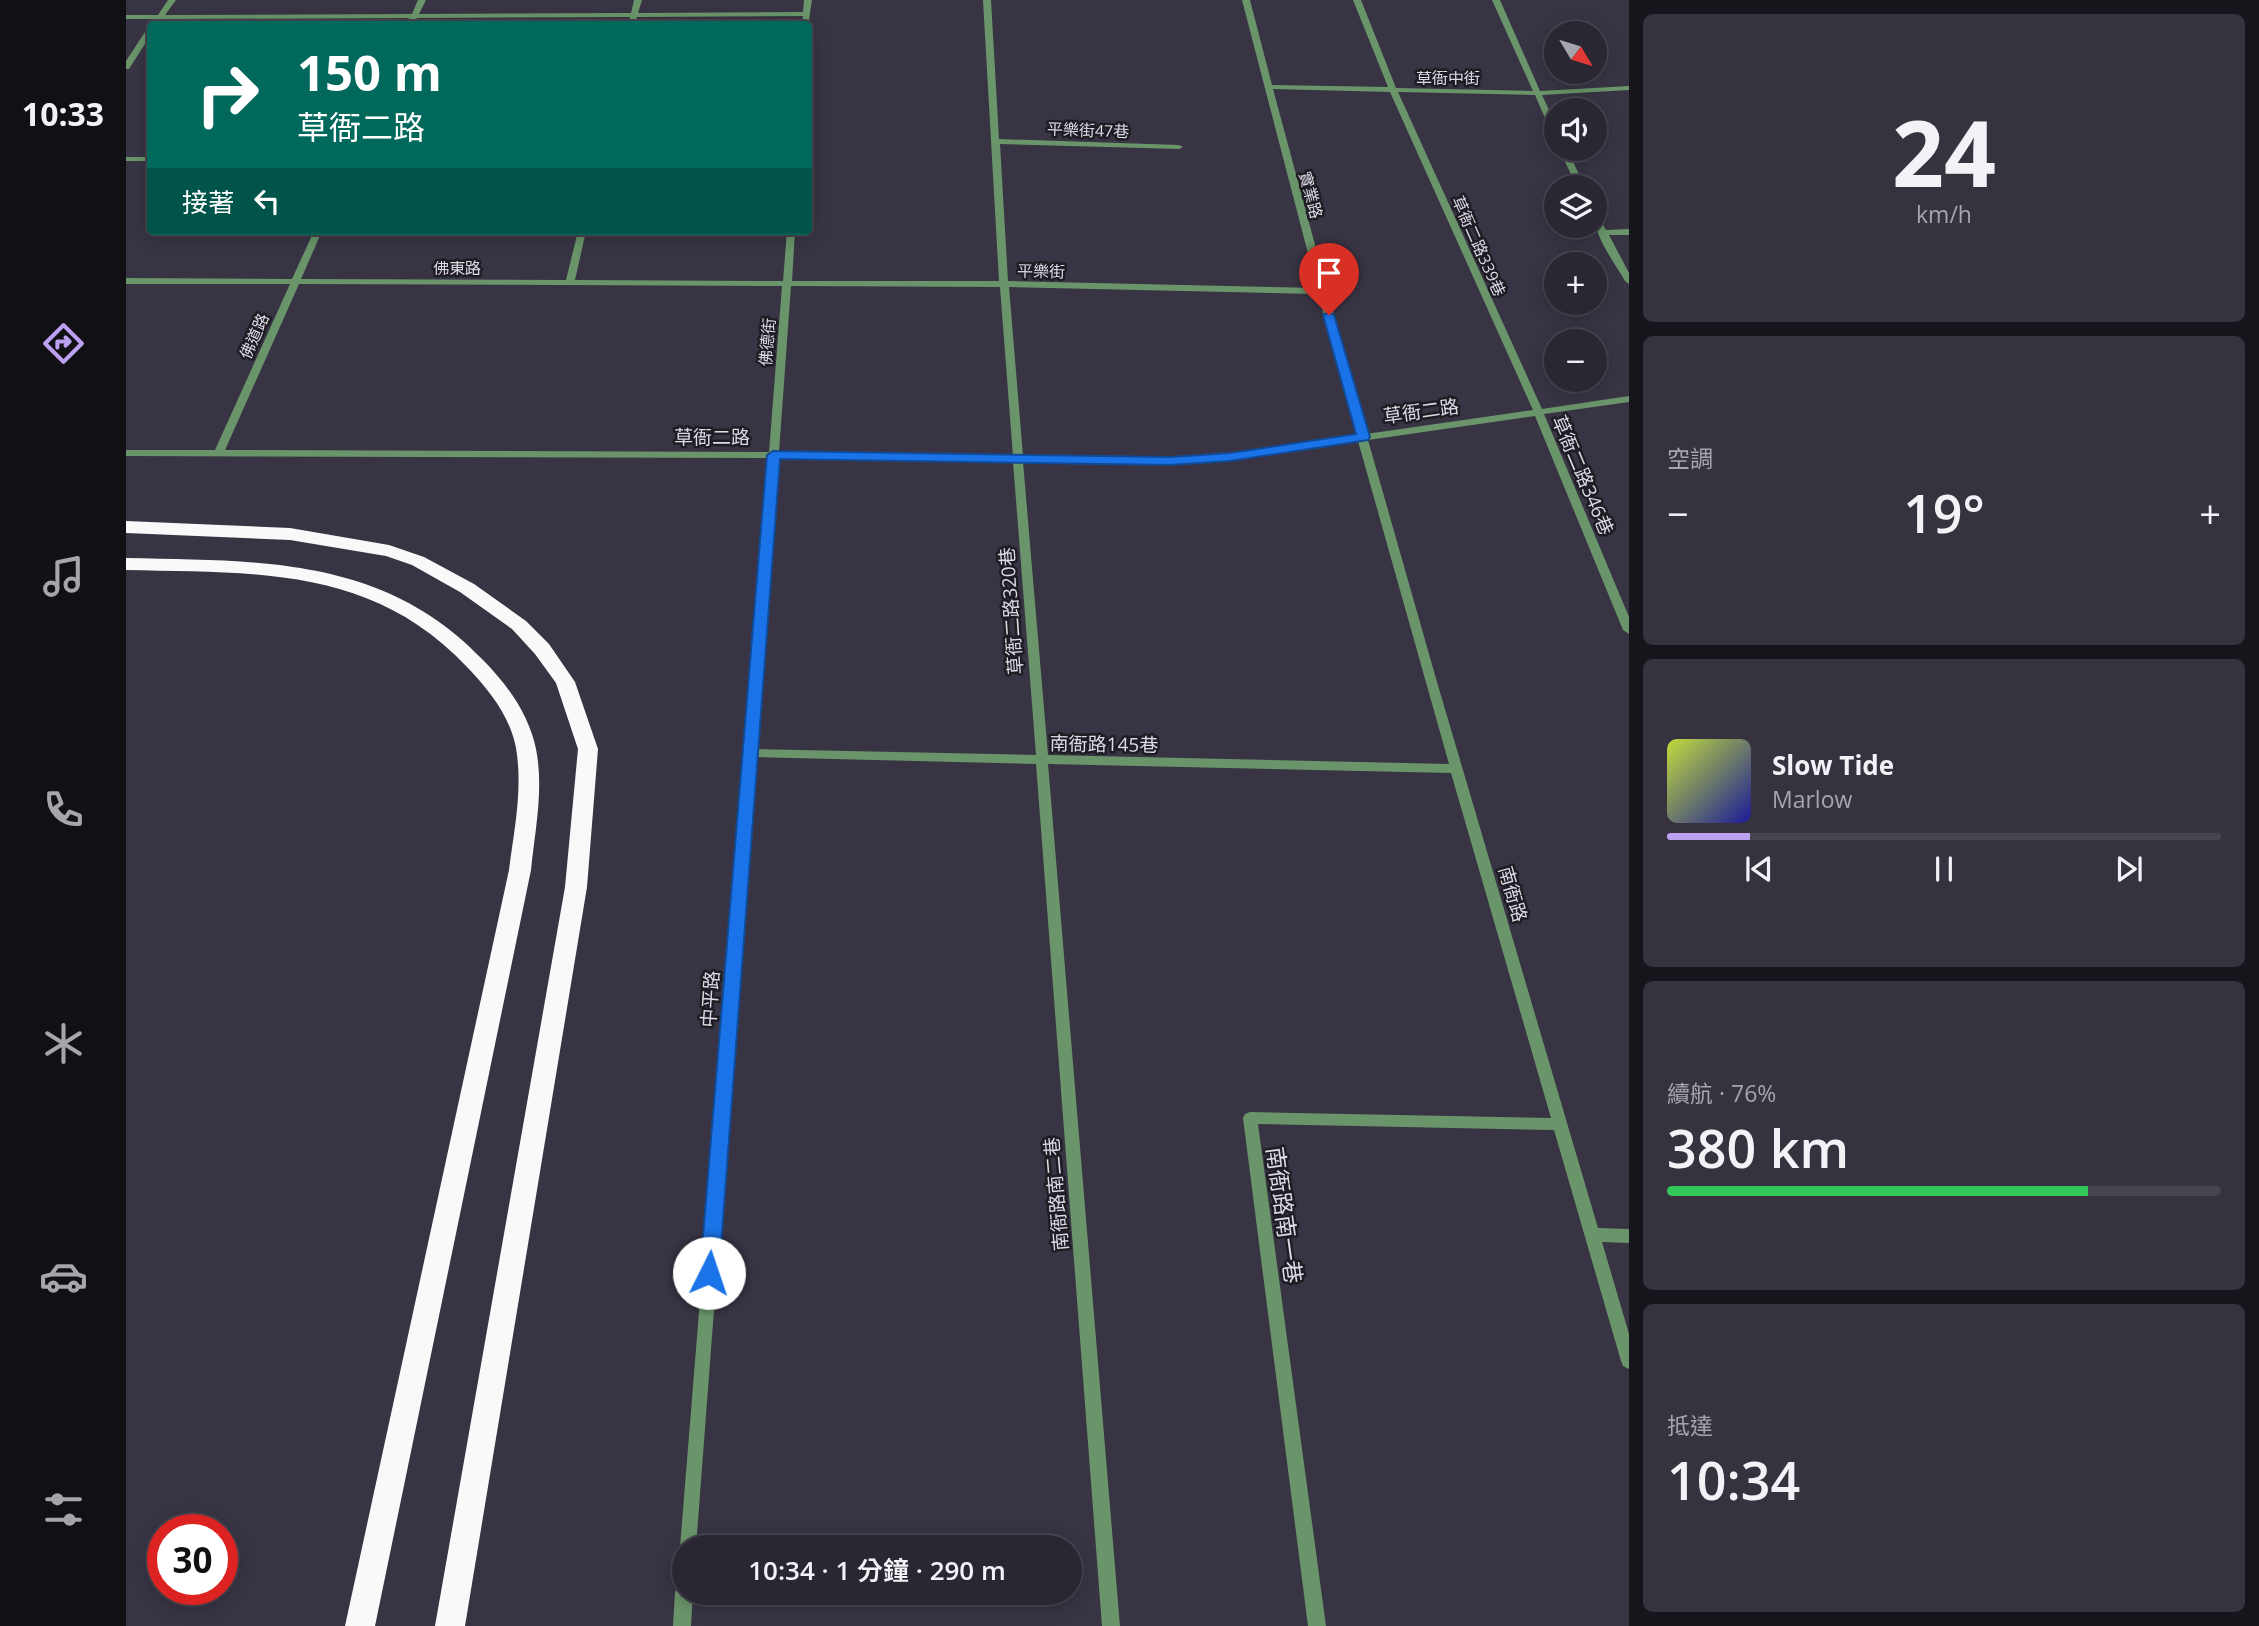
<!DOCTYPE html>
<html lang="zh-TW">
<meta charset="utf-8">
<style>
:root{--surface:#2a2733;--page:#36333f;--text:#f1f3f6;--muted:#a5a5ac;--line:#46444e;--accent:#bca0f2}
body{margin:0;font-family:"Open Sans","Noto Sans TC",sans-serif;background:var(--page);color:var(--text);height:100vh;display:flex;flex-direction:column;font-size:26px;white-space:nowrap}
*{box-sizing:border-box;margin:0}
p{font-size:23px;color:var(--muted)}
.icon{flex:none;width:38px;height:38px;fill:none;stroke:currentColor;stroke-width:2;stroke-linecap:round;stroke-linejoin:round}
.map{position:relative;flex:1;overflow:hidden}
.drawer{display:flex;flex-direction:column;gap:14px;padding:14px;background:#17151c;width:630px}
.drawer>*{flex:none}
.guide{position:absolute;left:21px;top:21px;width:665px;height:214px;border-radius:7px;box-shadow:0 4px 18px #0003,0 0 0 2px var(--line);background:#00695c;color:#fff;overflow:hidden}
.needle{width:46px;rotate:128deg}
.buttons{position:absolute;left:1418px;top:21px;display:grid;gap:14px}
.buttons a{display:grid;place-items:center;width:63px;height:63px;border-radius:50%;background:var(--surface);box-shadow:0 4px 18px #0003,0 0 0 2px var(--line);font-size:35px}
.speed{position:absolute;left:21px;top:1514px;display:flex;gap:14px;font-size:35px;font-weight:700;text-align:center}
.speed>*{display:grid;place-content:center;width:91px;height:91px;border-radius:50%;background:var(--surface);box-shadow:0 4px 18px #0003,0 0 0 2px var(--line);line-height:1}
.speed .limit{border:10px solid #d22;background:#fff;color:#111}
.pin{position:absolute;display:grid;place-items:center;width:60px;height:60px;color:#fff;margin:-72px -30px;border-radius:50% 50% 50% 0;rotate:-45deg;box-shadow:0 0 7px #0007}
.pin .icon{rotate:45deg}
.me{position:absolute;width:77px;margin:-38px;rotate:4deg;stroke-linejoin:round;filter:drop-shadow(0 0 5px #0008)}
.turn{display:flex;align-items:center;gap:24px;height:147px;padding:0 35px;font-size:32px}
.turn .icon{width:91px;height:91px;stroke-width:2.5}
.turn b{display:block;font-size:49px;line-height:60px}
.then{display:flex;align-items:center;height:66px;padding:0 35px;background:#0003;gap:14px;font-size:26px}
.big{font-size:52px;font-weight:600;line-height:1.1}
.drawer .card{flex:1;display:flex;flex-direction:column;justify-content:center;gap:10px;min-width:0;padding:0 24px;border-radius:10px;background:var(--page)}
.drawer .dial{align-items:center;gap:0}
.dial b{font-size:91px;line-height:1}
.song{display:flex;align-items:center;gap:21px}
.cover{width:84px;height:84px;border-radius:10px;background:linear-gradient(135deg,hsl(70 70% 55%),hsl(240 70% 35%))}
.played{height:7px;border-radius:4px;background:linear-gradient(90deg,var(--accent) 15%,var(--line) 15%)}
.keys{display:flex;justify-content:space-around;direction:ltr}
.heat{display:flex;justify-content:space-between;align-items:center;font-size:38px;direction:ltr}
.charge{height:10px;border-radius:5px;background:linear-gradient(90deg,#34c759 76%,var(--line) 0)}
.trip{position:absolute;left:546px;top:1535px;width:410px;height:70px;border-radius:35px;background:var(--surface);box-shadow:0 4px 18px #0003,0 0 0 2px var(--line);font-weight:600;line-height:70px;text-align:center}
main{display:flex;flex:1;min-height:0}
.dock{display:flex;flex-direction:column;width:126px;justify-content:space-around;align-items:center;background:#111014;color:var(--muted)}
.dock .icon{width:49px;height:49px}
.dock .on{color:var(--accent)}
.dock b{font-size:32px;color:var(--text)}
.map>svg:first-child{display:block}
</style>
<main>
<nav class="dock">
<b>10:33</b>
<svg class="icon on" aria-label="directions" viewBox="0 0 24 24"><path d="M12 3l9 9-9 9-9-9zM9 14v-3h6M13 9l2 2-2 2"/></svg>
<svg class="icon" aria-label="music" viewBox="0 0 24 24"><path d="M9 18V5l10-2v13"/><circle cx="6" cy="18" r="3"/><circle cx="16" cy="16" r="3"/></svg>
<svg class="icon" aria-label="phone" viewBox="0 0 24 24"><path d="M5 4h4l2 5-3 2q2 4 5 5l2-3 5 2v4C11 20 4 13 5 4z"/></svg>
<svg class="icon" aria-label="climate" viewBox="0 0 24 24"><path d="M12 3v18M4 7l16 10M4 17L20 7"/></svg>
<svg class="icon" aria-label="car" viewBox="0 0 24 24"><path d="M5 17H2v-5l4-1 3-4h7l3 4 3 1v5h-3M9 17h6M6 11h13"/><circle cx="7" cy="17" r="2"/><circle cx="17" cy="17" r="2"/></svg>
<svg class="icon" aria-label="filters" viewBox="0 0 24 24"><path d="M4 7h16M4 17h16"/><circle cx="9" cy="7" r="2"/><circle cx="15" cy="17" r="2"/></svg>
</nav>
<div class="map">
<svg width="1503" height="1626" viewBox="0 0 1503 1626">
<rect width="100%" height="100%" fill="#383444"/>
<g fill="none" stroke-linecap="round" stroke-linejoin="round">
<g fill="#6a956a" fill-rule="evenodd">
<path d="M42,0H50L39,15L286,14L292,0H300L293,14L505,13L508,0H516L512,13L677,12L678,0H686L682,26L676,24L677,16L511,17L509,24H502L504,17L291,18L287,24H280L283,18L36,19L32,22L29,19H0V15H32Z"/>
<path d="M857,0H865L873,139L1053,145L1057,147L1053,149L874,144L882,281L1191,288L1116,0H1124L1146,85L1262,87L1227,0H1235L1270,88L1407,91L1366,0H1374L1414,91L1503,86V90L1416,95L1430,125V136L1426,134L1409,95L1272,92L1416,409L1503,396V402L1418,414L1503,617V634L1497,630L1409,416L1242,440L1311,682L1472,1228L1503,1229V1243L1476,1242L1503,1334V1369L1497,1366L1495,1361L1428,1130L1132,1124L1200,1626H1182L1117,1118L1119,1114L1124,1112L1425,1118L1325,773L922,764L994,1626H976L910,764L630,757L570,1547H558V1554L554,1547L642,458L0,456V450H89L164,284H0V278L166,279L188,231H196L175,279L440,280L452,231H460L449,280L657,281L661,231H669L666,281H873ZM1147,89L1264,92L1407,410L1240,434ZM173,284L656,286L643,452L99,450ZM665,286L874,287L887,456L653,452ZM883,287L1192,294L1231,436L1104,454L1044,458L897,456ZM1232,441L1323,764L922,755L897,462L1044,464L1104,460ZM652,458L887,462L910,755L630,749Z"/>
<path d="M21,29H24V36L3,69H0V61Z"/>
<path d="M1433,149H1441L1459,187H1451Z"/>
<rect x="0" y="157" width="24" height="4"/>
<path d="M1468,214H1471L1480,230L1503,229V235H1483L1503,273V284L1499,281C1487,260 1468,236 1468,214Z"/>
<path d="M558,1583V1592H567L565,1626H547L549,1592L552,1586Z"/>
</g>
<g fill="#f9f9f9" fill-rule="evenodd">
<path d="M0,521L164,528L263,545L298,557L348,584L400,621L423,644L449,682L472,749L461,887L339,1626H309L439,887L452,749L430,683L409,654L386,629L334,592L286,565L260,556L164,540L0,533Z"/>
<path d="M0,558C132,561 257,556 356,659C380,683 403,714 410,749C418,789 409,830 405,870L249,1626H219L383,870C388,830 397,789 390,748C384,716 363,690 341,667C246,566 129,573 0,570Z"/>
</g>
</g>
<path fill="#1a73e8" stroke="#114b97" stroke-width="2" d="M1203,312L1208,315L1244,437L1242,440L1104,461L1044,465L654,459L593,1273L590,1280L583,1282L576,1280L574,1273L641,455L647,451L1044,457L1104,453L1230,434L1197,315Z"/>
<g text-anchor="middle" dominant-baseline="central" stroke-width="5" stroke-linejoin="round" paint-order="stroke">
<g font-size="16" fill="#dcdae4" stroke="#1f1d24">
<text x="1322" y="78">草衙中街</text>
<text transform="translate(962 130) rotate(2)">平樂街47巷</text>
<text transform="translate(1185 195) rotate(75)">實業路</text>
<text transform="translate(1353 246) rotate(66)">草衙二路339巷</text>
<text x="331" y="268">佛東路</text>
<text transform="translate(915 271) rotate(1)">平樂街</text>
<text transform="translate(128 336) rotate(-66)">佛道路</text>
<text transform="translate(641 342) rotate(-85)">佛德街</text>
</g>
<g font-size="19" fill="#dcdae4" stroke="#1f1d24">
<text transform="translate(1295 411) rotate(-8)">草衙二路</text>
<text x="586" y="437">草衙二路</text>
<text transform="translate(1457 475) rotate(67)">草衙二路346巷</text>
<text transform="translate(885 611) rotate(-94)">草衙二路320巷</text>
<text transform="translate(978 744) rotate(1)">南衙路145巷</text>
<text transform="translate(1387 894) rotate(74)">南衙路</text>
<text transform="translate(584 999) rotate(-86)">中平路</text>
<text transform="translate(930 1194) rotate(-95)">南衙路南二巷</text>
</g>
<g font-size="23" fill="#dcdae4" stroke="#1f1d24">
<text transform="translate(1159 1215) rotate(82)">南衙路南一巷</text>
</g>
</g>
</svg>
<div class="buttons">
<a><svg class="needle" viewBox="-14 -14 28 28"><path d="M0-13l5 13h-10z" fill="#e53935"/><path d="M0 13l5-13h-10z" fill="#a5a5ac"/></svg></a>
<a><svg class="icon" aria-label="sound" viewBox="0 0 24 24"><path d="M4 9h4l5-4v14l-5-4H4zM17 9q2 3 0 6"/></svg></a>
<a><svg class="icon" aria-label="layers" viewBox="0 0 24 24"><path d="M12 4l9 5-9 5-9-5zM3 14l9 5 9-5"/></svg></a>
<a>+</a>
<a>−</a>
</div>
<div class="speed"><div class="limit">30</div></div>
<div class="pin" style="left:1203px;top:315px;background:#d93025"><svg class="icon" aria-label="arrive" viewBox="0 0 24 24"><path d="M6 21V4h12l-3 4 3 4H6"/></svg></div>
<svg class="me" style="left:583px;top:1273px" viewBox="-20 -20 40 40"><circle r="19" fill="#fff"/><path d="M0-13L10 11 0 6-10 11z" fill="#1a73e8"/></svg>
<div class="trip">10:34 · 1 分鐘 · 290 m</div>
<div class="guide">
<div class="turn"><svg class="icon" aria-label="right" viewBox="0 0 24 24"><path d="M7 20v-9h11M14 6l5 5-5 5"/></svg><div><b>150 m</b>草衙二路</div></div>
<div class="then">接著<svg class="icon" aria-label="left" viewBox="0 0 24 24"><path d="M17 20v-9H6M10 6l-5 5 5 5"/></svg></div>
</div>
</div>
<section class="drawer">
<div class="card dial"><b>24</b><p>km/h</p></div>
<div class="card"><p>空調</p>
<div class="heat"><a>−</a><b class="big">19°</b><a>+</a></div>
</div>
<div class="card">
<div class="song"><i class="cover"></i><div><b>Slow Tide</b><p>Marlow</p></div></div>
<div class="played"></div>
<div class="keys"><svg class="icon" aria-label="previous" viewBox="0 0 24 24"><path d="M18 5L8 12l10 7zM5 5v14"/></svg><svg class="icon" aria-label="pause" viewBox="0 0 24 24"><path d="M8 5v14M16 5v14"/></svg><svg class="icon" aria-label="next" viewBox="0 0 24 24"><path d="M6 5l10 7-10 7zM19 5v14"/></svg></div>
</div>
<div class="card"><p>續航 · 76%</p><b class="big">380 km</b><div class="charge"></div></div>
<div class="card"><p>抵達</p><b class="big">10:34</b></div>
</section>
</main>
